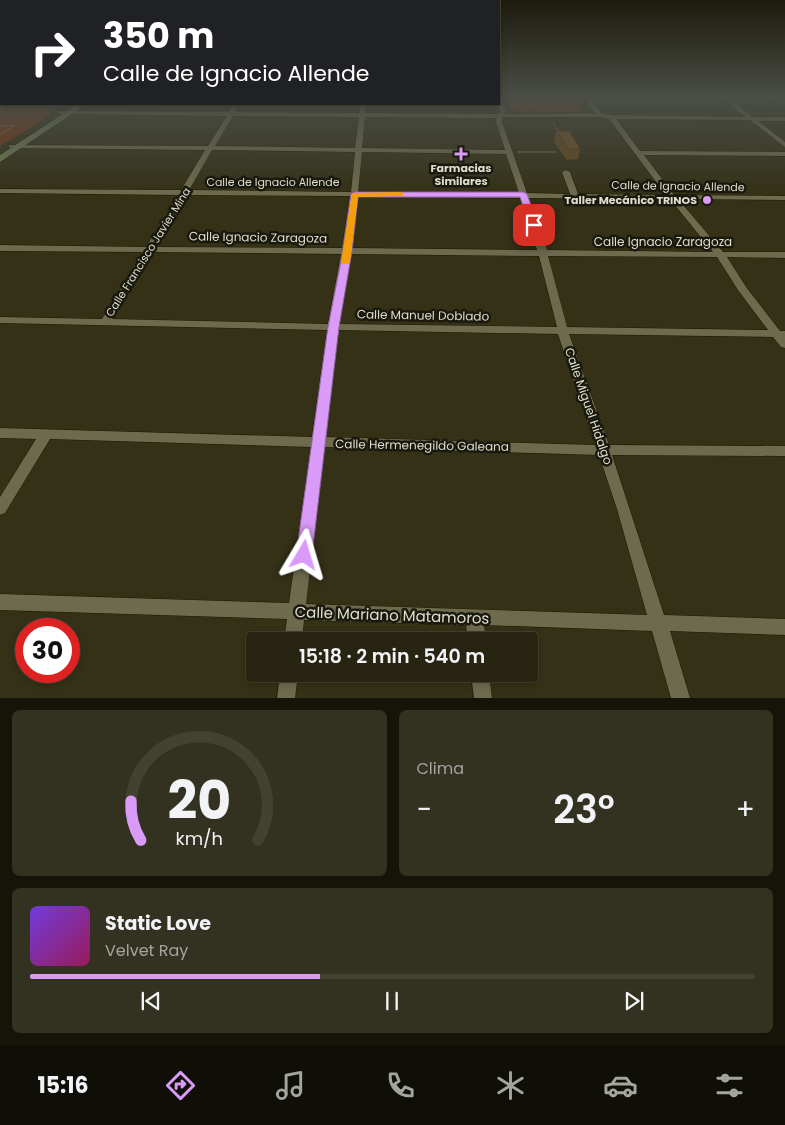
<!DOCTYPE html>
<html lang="es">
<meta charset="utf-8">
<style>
:root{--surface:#272511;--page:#33311f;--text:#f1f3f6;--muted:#a4a59f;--line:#434231;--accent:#d99af8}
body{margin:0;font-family:Poppins,sans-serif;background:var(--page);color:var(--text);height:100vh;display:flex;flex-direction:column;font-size:19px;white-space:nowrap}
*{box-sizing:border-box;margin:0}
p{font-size:16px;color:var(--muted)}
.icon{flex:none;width:28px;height:28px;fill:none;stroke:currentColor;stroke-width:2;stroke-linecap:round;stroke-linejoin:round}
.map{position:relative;height:698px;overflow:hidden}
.side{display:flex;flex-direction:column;gap:12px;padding:12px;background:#151409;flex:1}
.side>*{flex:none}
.top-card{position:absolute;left:0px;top:0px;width:500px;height:105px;box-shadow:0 2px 8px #0003,0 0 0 1px var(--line);background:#202124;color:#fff;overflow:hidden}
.speed{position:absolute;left:15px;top:618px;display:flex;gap:10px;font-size:25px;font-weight:700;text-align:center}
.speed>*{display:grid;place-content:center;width:65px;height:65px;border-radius:50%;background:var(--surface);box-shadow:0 2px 8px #0003,0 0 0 1px var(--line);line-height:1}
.speed .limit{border:8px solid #d22;background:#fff;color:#111}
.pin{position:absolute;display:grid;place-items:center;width:42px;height:42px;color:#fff;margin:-21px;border-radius:10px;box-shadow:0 2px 8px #0006}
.me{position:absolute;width:55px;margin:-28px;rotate:7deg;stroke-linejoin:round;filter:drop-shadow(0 0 4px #0008)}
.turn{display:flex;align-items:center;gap:18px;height:105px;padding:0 20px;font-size:22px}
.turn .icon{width:65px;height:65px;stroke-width:2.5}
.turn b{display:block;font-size:35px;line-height:42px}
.big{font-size:38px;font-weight:600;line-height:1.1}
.side .widget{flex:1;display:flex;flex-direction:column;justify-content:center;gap:8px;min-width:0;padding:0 18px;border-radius:8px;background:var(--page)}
.side .dial{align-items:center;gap:0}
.dial svg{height:130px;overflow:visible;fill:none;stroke:var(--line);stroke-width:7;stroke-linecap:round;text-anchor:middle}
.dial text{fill:var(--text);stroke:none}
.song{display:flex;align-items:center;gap:15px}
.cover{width:60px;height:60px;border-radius:8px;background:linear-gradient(135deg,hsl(260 70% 55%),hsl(330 70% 35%))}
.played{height:5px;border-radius:2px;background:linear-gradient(90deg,var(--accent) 40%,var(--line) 40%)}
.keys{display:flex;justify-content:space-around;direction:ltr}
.heat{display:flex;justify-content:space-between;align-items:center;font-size:28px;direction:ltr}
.side .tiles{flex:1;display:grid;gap:12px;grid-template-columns:1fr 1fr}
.widget:last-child{grid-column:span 2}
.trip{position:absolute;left:246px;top:632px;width:292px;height:50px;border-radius:5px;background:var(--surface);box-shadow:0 2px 8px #0003,0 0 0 1px var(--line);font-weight:600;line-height:50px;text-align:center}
.menu{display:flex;height:80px;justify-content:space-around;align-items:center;background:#100f07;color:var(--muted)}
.menu .icon{width:35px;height:35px}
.menu .on{color:var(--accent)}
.menu b{font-size:22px;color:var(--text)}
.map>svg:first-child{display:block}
</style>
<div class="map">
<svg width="785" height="698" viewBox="0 0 785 698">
<rect width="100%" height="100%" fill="#343117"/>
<g fill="#79310d">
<path d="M505,96H575L583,109L578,112L521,113L511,110Z"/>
<path d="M0,98L1,104H5L1,107H58L37,124L0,146Z"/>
</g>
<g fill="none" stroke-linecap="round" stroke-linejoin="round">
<g stroke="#1c1901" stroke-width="4">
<path id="service" d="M8,106L74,105"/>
</g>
<g stroke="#1c1901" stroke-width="1">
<g id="minor">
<path d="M583,96H589L601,113L611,115L745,117L720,96H726L753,117H785V121H758L785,142V147L750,120L616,119L640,151L785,152V156L644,155L674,195L785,196V200L678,199L723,252H785V258L727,257L746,287L780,331H785V348L781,347L773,337L569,334L609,445L785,446V456L612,455L664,615L785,619V635L670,631L690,698H671L652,631L484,625L486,641H468L466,625L304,620L302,641H284L287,619L0,610V594L289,603L311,447L50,439L5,513L0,515V497L36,439L0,438V428L312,437L327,330L0,323V317L102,319L143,252L0,251V245L146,247L178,195L0,193V189L181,190L205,150L11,148L9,147V145L208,146L227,116L59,114L58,113L61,111L229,112L234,104H240L235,112L359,113L360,104H366L365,113L498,114L500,111L497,104H499V100L502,102L506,111L505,114L595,113ZM233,116L359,117L355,148L215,146ZM365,117L496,118V122L505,150L362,148ZM502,117H599L609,119L666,195L578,194L570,172L566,170L562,172L570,194L527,193L502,122ZM212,150L355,152L351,192L189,190ZM362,152L506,154L519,193L358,192ZM186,195L350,196L342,248L155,247ZM358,197L521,198L537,250L351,248ZM529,198L670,199L713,252L547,250ZM152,252L341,254L328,324L112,319ZM350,254L539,256L557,327L339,324ZM548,256L717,257L738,290L768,330L567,327ZM338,330L558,334L595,445L326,437ZM324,447L599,455L617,509L647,615L306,604Z"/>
<path d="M766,96H772L778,100L773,101Z"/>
<path d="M280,674H298L295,698H277Z"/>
<path d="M471,674H489L492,698H474Z"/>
</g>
</g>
<g stroke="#1c1901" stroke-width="1">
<path id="secondary" d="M78,104H87L0,162V155Z"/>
</g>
<g stroke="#918f7a" stroke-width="1" stroke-dasharray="2 1" stroke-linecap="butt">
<path d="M511,96L517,107"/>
<path d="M521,96L539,100"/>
<path d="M539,96L547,108"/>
<path d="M567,96L574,108"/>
<path d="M513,101L571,102"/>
<path d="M546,101L560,96"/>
<path d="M548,102L565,107"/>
<path d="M525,108L542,102"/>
<path d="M553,123L559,132"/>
<path d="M0,126H14L0,135"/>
<path d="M518,152H557"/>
</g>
<use href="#service" stroke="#6d6a4e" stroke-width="3"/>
<use href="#minor" fill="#6d6a4e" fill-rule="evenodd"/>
<use href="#secondary" fill="#707c4f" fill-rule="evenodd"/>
</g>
<path fill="#64471e" d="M556,131L580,149L578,159L567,160L554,142Z"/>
<path fill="#745223" stroke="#513918" d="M556,131H569L580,149H569Z"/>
<linearGradient id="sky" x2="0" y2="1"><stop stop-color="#1d1b0d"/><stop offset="0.5" stop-color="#4a4e47"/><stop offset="1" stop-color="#4a4e47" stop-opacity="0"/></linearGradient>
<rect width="785" height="193" fill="url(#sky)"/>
<path fill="#d99af8" stroke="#8d64a1" d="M355,192H523L527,194L538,225L534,228L529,225L520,197H358L352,251L339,327L312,555L310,560L304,562L299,560L296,555L328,327L343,251L351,194Z"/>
<path fill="#f59e0b" d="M400,192L403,193V196L358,197L350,262L349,264H342L341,262L352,193Z"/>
<g fill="#d99af8" stroke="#1a190d" stroke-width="2">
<path d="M458.5 146.5h5v5h5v5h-5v5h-5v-5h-5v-5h5z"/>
<circle cx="707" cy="200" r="5"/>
</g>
<g text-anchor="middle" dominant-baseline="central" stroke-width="5" stroke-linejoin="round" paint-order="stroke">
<g font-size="11" font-weight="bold" fill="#dfdece" stroke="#1a190d">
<text x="461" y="168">Farmacias<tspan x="461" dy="13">Similares</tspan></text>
<text x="697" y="200" text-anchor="end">Taller Mecánico TRINOS</text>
</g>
<g font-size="11" fill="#dfdece" stroke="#1a190d">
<text x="273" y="182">Calle de Ignacio Allende</text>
<text transform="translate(678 186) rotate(1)">Calle de Ignacio Allende</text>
<text transform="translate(148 252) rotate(-58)">Calle Francisco Javier Mina</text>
</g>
<g font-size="12" fill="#dfdece" stroke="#1a190d">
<text transform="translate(258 237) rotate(1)">Calle Ignacio Zaragoza</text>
<text x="663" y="241">Calle Ignacio Zaragoza</text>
<text transform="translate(423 315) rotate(1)">Calle Manuel Doblado</text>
<text transform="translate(589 406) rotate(71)">Calle Miguel Hidalgo</text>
<text transform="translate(422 445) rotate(1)">Calle Hermenegildo Galeana</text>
</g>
<g font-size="15" fill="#dfdece" stroke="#1a190d">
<text transform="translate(392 615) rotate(2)">Calle Mariano Matamoros</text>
</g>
</g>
</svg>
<div class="speed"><div class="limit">30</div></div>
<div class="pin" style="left:534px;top:225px;background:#d93025"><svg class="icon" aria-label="arrive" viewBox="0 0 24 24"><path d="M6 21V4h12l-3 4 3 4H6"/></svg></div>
<svg class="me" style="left:304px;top:555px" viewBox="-20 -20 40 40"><path d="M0-17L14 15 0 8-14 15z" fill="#d99af8" stroke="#fff" stroke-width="4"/></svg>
<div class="trip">15:18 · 2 min · 540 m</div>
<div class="top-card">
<div class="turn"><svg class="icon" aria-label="right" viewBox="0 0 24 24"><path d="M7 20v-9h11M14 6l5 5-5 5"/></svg><div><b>350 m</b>Calle de Ignacio Allende</div></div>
</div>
</div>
<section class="side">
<div class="tiles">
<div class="widget dial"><svg viewBox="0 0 100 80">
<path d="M14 69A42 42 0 1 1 86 69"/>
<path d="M14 69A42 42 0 0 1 8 45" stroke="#d99af8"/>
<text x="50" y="56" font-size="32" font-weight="700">20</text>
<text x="50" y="72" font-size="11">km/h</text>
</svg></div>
<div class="widget"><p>Clima</p>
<div class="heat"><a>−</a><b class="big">23°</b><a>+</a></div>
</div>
<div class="widget">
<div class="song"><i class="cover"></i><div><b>Static Love</b><p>Velvet Ray</p></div></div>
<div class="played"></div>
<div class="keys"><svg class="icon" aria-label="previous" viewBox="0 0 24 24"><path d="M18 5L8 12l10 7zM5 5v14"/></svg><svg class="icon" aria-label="pause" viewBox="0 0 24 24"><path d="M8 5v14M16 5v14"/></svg><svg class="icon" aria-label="next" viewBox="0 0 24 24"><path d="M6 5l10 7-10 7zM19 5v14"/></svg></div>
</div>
</div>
</section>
<nav class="menu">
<b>15:16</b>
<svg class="icon on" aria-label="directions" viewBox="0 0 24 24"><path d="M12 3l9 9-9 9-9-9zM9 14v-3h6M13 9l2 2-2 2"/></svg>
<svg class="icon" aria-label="music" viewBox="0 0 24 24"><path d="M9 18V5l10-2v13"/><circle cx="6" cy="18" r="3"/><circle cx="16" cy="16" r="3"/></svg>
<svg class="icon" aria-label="phone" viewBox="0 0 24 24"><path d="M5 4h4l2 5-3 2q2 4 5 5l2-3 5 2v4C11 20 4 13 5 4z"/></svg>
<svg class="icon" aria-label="climate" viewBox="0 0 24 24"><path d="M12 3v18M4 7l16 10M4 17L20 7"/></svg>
<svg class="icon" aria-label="car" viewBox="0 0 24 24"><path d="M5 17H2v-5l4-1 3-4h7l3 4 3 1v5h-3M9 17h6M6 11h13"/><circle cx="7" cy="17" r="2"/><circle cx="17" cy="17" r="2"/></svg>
<svg class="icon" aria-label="filters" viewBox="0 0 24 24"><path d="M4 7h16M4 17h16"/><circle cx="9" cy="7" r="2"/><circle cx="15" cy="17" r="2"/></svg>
</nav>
